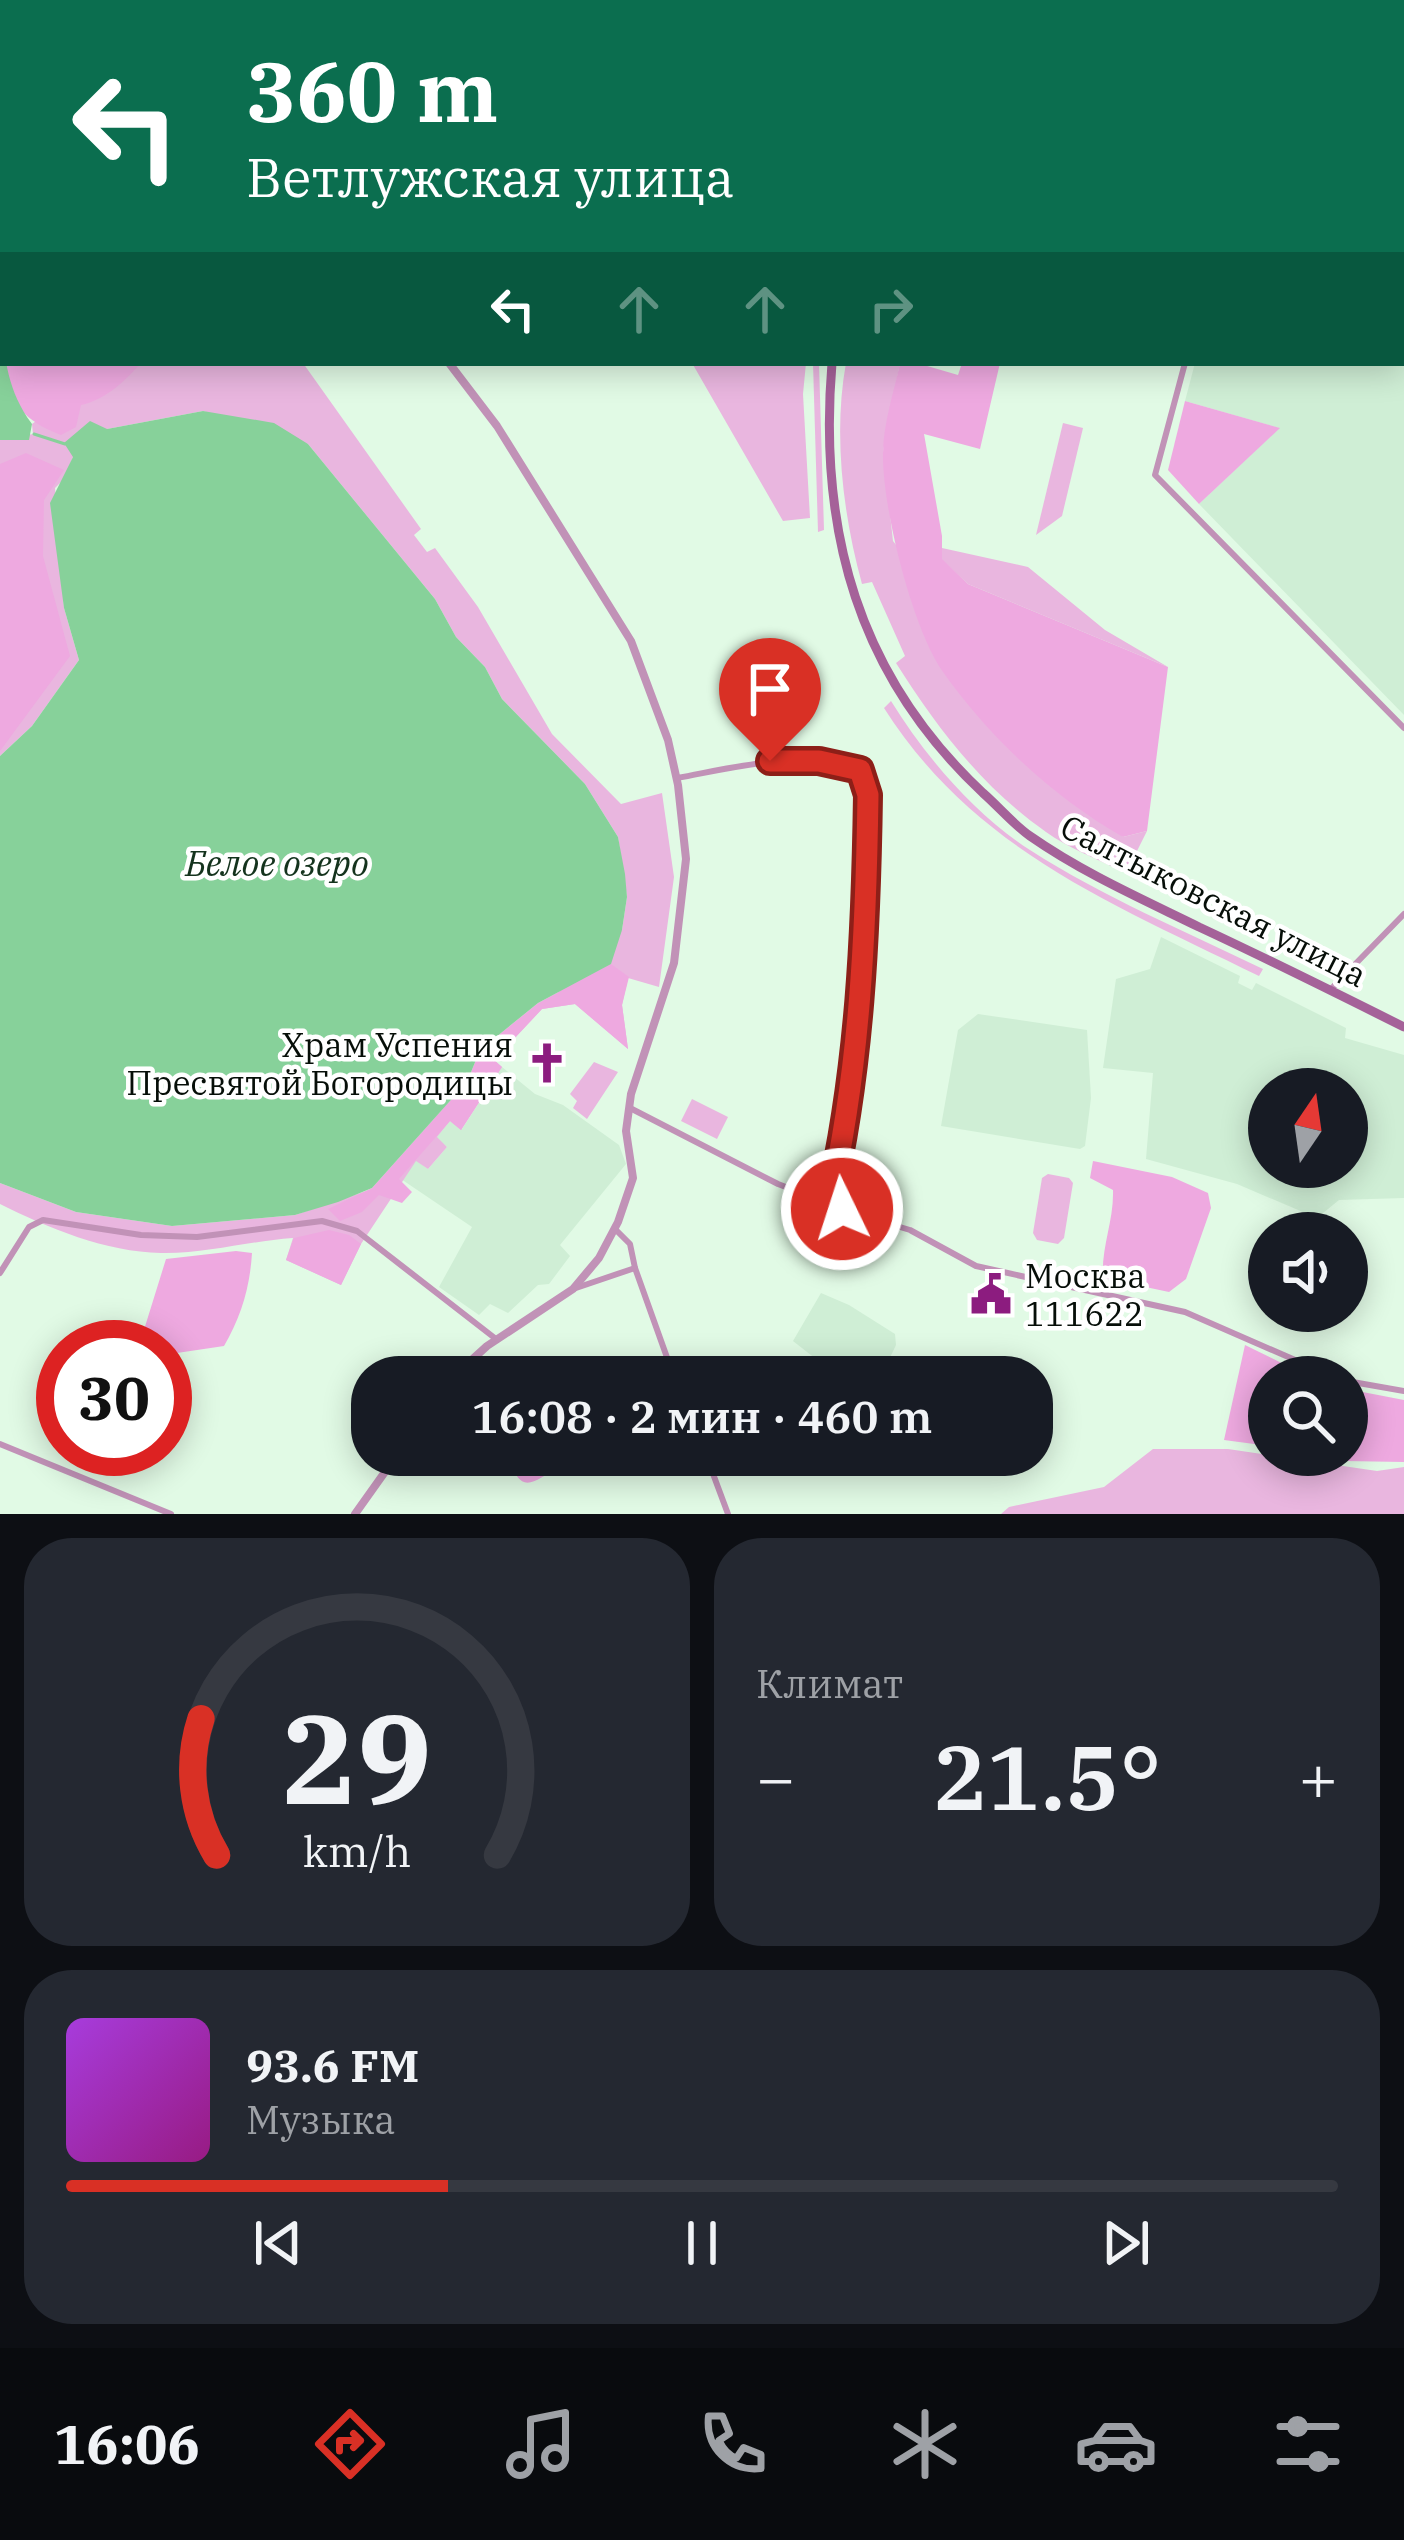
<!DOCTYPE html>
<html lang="ru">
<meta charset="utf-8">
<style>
:root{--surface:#171b24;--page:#242831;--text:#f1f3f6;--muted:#9ea1a6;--line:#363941;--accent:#d93025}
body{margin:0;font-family:"IBM Plex Serif",serif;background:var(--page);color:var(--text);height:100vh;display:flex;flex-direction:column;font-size:45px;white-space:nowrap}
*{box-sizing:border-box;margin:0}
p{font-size:39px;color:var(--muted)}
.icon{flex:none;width:66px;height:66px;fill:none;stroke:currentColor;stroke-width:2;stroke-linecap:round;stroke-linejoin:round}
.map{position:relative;height:1514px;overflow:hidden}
.drawer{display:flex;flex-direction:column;gap:24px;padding:24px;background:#0d0f14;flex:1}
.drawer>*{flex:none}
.banner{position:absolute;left:0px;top:0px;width:1404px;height:366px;box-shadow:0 6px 30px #0003;background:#0b6e4f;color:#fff;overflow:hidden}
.needle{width:78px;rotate:13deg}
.tools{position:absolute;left:1248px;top:1068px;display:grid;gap:24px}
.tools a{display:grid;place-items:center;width:120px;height:120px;border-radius:50%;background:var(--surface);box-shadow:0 6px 30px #0003;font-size:60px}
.speed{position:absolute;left:36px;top:1320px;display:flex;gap:24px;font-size:60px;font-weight:700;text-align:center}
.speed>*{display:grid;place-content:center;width:156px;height:156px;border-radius:50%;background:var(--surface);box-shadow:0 6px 30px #0003;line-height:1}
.speed .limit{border:18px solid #d22;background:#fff;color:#111}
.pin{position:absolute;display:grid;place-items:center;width:102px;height:102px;color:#fff;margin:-123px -51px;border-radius:50% 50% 50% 0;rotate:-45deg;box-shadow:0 0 12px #0007}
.pin .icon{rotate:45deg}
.me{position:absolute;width:132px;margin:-66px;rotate:356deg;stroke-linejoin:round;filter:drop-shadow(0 0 9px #0008)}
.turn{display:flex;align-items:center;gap:42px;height:252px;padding:0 48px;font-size:54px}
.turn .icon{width:156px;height:156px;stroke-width:2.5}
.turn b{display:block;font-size:84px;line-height:102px}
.lanes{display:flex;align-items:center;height:114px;padding:0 48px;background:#0003;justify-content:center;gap:60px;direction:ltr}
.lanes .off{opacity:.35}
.big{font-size:90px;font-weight:600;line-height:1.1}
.drawer .tile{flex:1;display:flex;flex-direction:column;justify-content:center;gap:18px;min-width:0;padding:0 42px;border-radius:48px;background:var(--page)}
.drawer .dial{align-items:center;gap:0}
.dial svg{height:312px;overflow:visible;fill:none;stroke:var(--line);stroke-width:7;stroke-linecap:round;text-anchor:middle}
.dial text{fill:var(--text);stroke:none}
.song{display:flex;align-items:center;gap:36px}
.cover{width:144px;height:144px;border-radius:18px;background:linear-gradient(135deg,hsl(280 70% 55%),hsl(310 70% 35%))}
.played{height:12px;border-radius:6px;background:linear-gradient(90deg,var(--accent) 30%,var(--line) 30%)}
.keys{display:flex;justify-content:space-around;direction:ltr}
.heat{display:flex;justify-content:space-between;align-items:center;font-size:66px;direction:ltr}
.drawer .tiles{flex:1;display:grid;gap:24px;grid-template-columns:1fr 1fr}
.tile:last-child{grid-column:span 2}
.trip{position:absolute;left:351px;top:1356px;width:702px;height:120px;border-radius:48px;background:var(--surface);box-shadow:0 6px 30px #0003;font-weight:600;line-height:120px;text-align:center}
.tab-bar{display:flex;height:192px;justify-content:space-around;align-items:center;background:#090b0e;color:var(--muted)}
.tab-bar .icon{width:84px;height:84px}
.tab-bar .on{color:var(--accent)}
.tab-bar b{font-size:54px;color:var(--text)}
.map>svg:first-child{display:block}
</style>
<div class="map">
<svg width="1404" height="1514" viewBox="0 0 1404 1514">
<rect width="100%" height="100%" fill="#e1fae5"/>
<g fill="#cfeed5" fill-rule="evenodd">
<path d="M1401,346L1404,349V715L1199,504L1279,428L1185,401L1195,363H1401Z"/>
<path d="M1161,937L1240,976L1238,983L1252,990L1256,983L1346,1028L1345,1038L1404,1055V1198L1339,1200L1317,1218L1237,1184L1146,1159L1153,1073L1103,1068L1116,979L1150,969ZM1269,1089H1347V1167H1269Z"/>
<path d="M978,1014L1087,1030L1091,1098L1085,1146L1080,1149L941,1126L958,1030Z"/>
<path d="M502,1067L535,1094L563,1105L619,1145L626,1164L560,1245L570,1256L549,1284L538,1285L508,1313L490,1304L479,1315L439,1287L472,1227L401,1179L416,1160L428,1169L447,1147L436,1138L450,1121L462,1129Z"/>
<path d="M821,1293L849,1305L895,1334L896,1345L884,1370L865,1377H839L793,1341Z"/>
</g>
<g fill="#e9b6df">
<path d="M434,0H970L968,3Z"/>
<path d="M44,363H303L421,529L414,535L427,552L435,548L478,607L552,734L621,804L662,793L674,877L659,987L628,978L622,1005L628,1049L575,1004L542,1009L494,1060L502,1067L461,1130L450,1121L437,1137L447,1147L428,1169L416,1161L361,1244L341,1285L286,1260L293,1238C249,1241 205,1254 161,1253C106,1252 48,1228 0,1204V1183L76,1212L172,1226L295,1215L372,1189L467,1082L622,930L627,897L618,837L585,784L502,699L485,667L456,637L435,599L308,444L203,411L107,429L73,457L64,479L55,488L64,608L79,660L32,726L0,756V440L33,434L32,424L57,406Z"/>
<path d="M692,363H806L803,394L810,518L783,521Z"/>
<path d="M813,363H819L824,530L818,532Z"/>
<path d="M846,363H900L883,451L893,541L1123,837L1147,831L1128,869L1121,871C1096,858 1068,848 1046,832C983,788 937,728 896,663L905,656L872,582L862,584C843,515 833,434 846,363Z"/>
<path d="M1063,423L1083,428L1062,516L1036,535Z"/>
<path d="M942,548L1028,567L1105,630L1168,667L968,584L941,559Z"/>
<path d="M891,701C925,756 974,814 1030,850C1103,897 1185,931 1263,969L1259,976C1114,904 975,851 884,708Z"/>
<path d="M594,1062L618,1072L587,1119L573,1108L577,1101L570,1094Z"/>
<path d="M692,1099L728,1117L717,1139L681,1121Z"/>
<path d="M1048,1174L1069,1178L1073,1183L1064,1238L1058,1244L1037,1240L1033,1233L1042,1178Z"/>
<path d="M1153,1449H1228L1377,1471L1404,1467V1514H1001L1009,1507L1104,1487Z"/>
</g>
<g fill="#eea9e0">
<path d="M0,0H139L3,3V345Z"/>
<path d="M5,363H141C125,381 105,400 81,405L76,427L61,435C24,421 10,404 5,363Z"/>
<path d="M900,363H917L958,375L962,363H1000L980,449L924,434L942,536V559L968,584L1168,667L1147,831L1123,837C1053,797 990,738 943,672C912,628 882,507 883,453C883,424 894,392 900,363Z"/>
<path d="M1185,401L1280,428L1199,504L1168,470Z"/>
<path d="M26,453L64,470L44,500L43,556L70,656L0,751V464Z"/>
<path d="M611,964L629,977L622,1005L628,1049L575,1004L542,1009L494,1060L502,1067L461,1130L450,1121L399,1179L412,1192L402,1203L379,1195L362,1212L340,1221L328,1209L372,1188L467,1082L480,1050L538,1003Z"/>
<path d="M1093,1161L1172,1177L1208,1193L1211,1208L1186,1279L1169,1292L1103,1278C1101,1247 1114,1221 1113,1190L1090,1178Z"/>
<path d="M329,1230L349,1235L361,1244L341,1285L286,1260L294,1238Z"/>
<path d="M236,1251L252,1253C250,1287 241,1317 224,1346L177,1353L165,1347H149L143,1333L166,1259Z"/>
<path d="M1245,1345L1310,1377H1269V1446L1224,1440Z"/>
<path d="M1347,1389L1404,1400V1462L1344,1461L1328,1455H1347Z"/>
<path d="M508,1455H558L561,1466C531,1483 521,1497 508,1455Z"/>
</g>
<g fill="#87d19a">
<path d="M0,322C6,361 7,390 32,424L29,440H0Z"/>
<path d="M203,411L274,423L308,444L435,599L456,637L485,667L502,699L585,784L618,837L625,874L627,897L622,930L611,964L538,1003L480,1050L467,1082L372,1188L338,1202L295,1215L172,1226L76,1212L0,1183V756L32,726L79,660L64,608L50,503L73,457L64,443L90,421L107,429Z"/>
</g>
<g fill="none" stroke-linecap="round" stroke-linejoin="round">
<path stroke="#87d19a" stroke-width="3" d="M34,434L65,444"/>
<g stroke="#c192b7" stroke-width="6">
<path d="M1185,363L1155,475L1404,728"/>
<path d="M677,778C737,767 801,749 860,770L868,795C865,934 859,1068 829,1204"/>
<path d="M1331,989L1404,914"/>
<path d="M630,1108L778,1184L853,1213L910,1230L976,1266L1185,1312L1334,1377"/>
<path d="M615,1229L630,1244L635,1268L674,1377"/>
<path d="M0,1273L29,1227L43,1220L141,1235L197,1237L322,1221L357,1231L496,1339"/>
<path d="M576,1288L635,1268"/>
<path d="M1347,1381L1404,1391"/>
<path d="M0,1444L171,1514"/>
<path d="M706,1455L728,1514"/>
</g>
<g stroke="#c192b7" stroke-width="8">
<path d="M281,0L282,3"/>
<path d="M449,363L497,426L631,641L668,740L678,785L686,859L674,963L631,1094L626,1131L633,1178L618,1222L599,1258L573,1289L487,1346L453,1377"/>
<path d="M355,1514L397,1455"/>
</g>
<g stroke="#a56299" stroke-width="9">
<path d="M1000,3L1002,0"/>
<path d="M832,363C818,531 858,676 983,793C999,807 1013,824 1030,836C1083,873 1142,899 1199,927C1268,959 1336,993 1404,1027"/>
</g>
</g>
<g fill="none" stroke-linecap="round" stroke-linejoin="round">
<g stroke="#8d1f18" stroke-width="30">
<path id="route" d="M770,761H819L860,770L868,795C866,933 860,1069 829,1204L842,1209"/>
</g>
<use href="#route" stroke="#d93025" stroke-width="21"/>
</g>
<defs>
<g id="church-bare" transform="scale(3.24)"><path d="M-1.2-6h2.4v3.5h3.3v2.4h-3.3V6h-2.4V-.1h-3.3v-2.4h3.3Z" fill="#8c1c7f" stroke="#fff" stroke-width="2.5" paint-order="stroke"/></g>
<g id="civic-bare" transform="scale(3.24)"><path d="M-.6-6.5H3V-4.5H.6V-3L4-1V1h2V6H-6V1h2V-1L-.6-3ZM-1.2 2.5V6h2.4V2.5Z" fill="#8c1c7f" stroke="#fff" stroke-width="2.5" paint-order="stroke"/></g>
</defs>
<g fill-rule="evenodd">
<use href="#church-bare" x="547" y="1063"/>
<use href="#civic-bare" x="991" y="1294"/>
</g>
<g text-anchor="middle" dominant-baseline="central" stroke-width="9" stroke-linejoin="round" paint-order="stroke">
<g font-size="33" fill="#060e08" stroke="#fff">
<text transform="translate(1214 900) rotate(27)">Салтыковская улица</text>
</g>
<g font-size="33" fill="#060e08" stroke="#fff" text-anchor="end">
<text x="513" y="1044">Храм Успения<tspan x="513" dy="38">Пресвятой Богородицы</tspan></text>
<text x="1025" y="1275" text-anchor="start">Москва<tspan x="1025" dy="38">111622</tspan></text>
</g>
<g font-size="36" font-style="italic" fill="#14331d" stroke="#fff">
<text x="277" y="862">Белое озеро</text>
</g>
</g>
</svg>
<div class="tools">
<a><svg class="needle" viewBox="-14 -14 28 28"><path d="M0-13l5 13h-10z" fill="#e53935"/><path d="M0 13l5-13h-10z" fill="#9ea1a6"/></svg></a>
<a><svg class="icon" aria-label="sound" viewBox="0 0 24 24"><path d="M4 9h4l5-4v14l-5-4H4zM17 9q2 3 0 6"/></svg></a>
<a><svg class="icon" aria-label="search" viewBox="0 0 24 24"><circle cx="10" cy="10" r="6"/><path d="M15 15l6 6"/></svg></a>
</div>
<div class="speed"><div class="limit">30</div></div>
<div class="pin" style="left:770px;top:761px;background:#d93025"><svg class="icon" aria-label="arrive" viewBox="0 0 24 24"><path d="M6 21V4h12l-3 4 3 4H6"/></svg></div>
<svg class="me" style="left:842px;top:1209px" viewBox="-20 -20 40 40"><circle r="17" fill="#d93025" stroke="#fff" stroke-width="3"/><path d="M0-11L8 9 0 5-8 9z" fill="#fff"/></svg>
<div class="trip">16:08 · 2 мин · 460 m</div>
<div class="banner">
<div class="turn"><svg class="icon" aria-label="left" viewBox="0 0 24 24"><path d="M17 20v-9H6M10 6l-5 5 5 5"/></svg><div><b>360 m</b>Ветлужская улица</div></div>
<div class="lanes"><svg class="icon" aria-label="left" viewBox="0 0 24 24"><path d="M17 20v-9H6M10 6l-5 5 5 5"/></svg><svg class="icon off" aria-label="ahead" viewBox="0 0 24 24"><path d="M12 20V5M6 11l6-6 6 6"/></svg><svg class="icon off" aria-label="ahead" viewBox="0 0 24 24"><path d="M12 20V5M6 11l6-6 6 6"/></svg><svg class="icon off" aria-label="right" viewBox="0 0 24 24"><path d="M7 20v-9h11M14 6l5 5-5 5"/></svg></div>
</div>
</div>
<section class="drawer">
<div class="tiles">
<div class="tile dial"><svg viewBox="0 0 100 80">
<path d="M14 69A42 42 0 1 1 86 69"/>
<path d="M14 69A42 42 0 0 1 10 34" stroke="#d93025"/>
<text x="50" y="56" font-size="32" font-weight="700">29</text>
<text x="50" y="72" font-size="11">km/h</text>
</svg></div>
<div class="tile"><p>Климат</p>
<div class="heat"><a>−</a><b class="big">21.5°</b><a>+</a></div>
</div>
<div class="tile">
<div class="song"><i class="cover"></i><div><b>93.6 FM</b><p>Музыка</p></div></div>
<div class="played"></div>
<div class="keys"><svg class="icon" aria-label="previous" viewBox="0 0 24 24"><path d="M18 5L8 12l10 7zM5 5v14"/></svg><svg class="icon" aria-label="pause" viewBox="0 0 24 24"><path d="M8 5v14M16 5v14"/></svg><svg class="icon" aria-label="next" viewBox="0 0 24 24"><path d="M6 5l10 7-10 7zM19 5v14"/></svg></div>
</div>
</div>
</section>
<nav class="tab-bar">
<b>16:06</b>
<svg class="icon on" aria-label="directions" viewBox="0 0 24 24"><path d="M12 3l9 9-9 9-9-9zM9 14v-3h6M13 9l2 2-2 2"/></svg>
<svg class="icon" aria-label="music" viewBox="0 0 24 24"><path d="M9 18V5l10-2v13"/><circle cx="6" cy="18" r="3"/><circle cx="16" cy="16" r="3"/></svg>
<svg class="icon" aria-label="phone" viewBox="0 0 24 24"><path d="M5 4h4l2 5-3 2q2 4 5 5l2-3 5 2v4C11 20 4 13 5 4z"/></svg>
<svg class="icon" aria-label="climate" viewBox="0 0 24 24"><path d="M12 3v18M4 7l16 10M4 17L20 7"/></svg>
<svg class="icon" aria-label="car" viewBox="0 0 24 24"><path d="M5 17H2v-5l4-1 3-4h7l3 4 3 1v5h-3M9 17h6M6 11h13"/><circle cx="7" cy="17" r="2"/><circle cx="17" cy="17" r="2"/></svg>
<svg class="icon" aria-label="filters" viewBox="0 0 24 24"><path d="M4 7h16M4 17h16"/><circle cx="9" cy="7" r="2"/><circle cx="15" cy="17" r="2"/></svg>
</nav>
